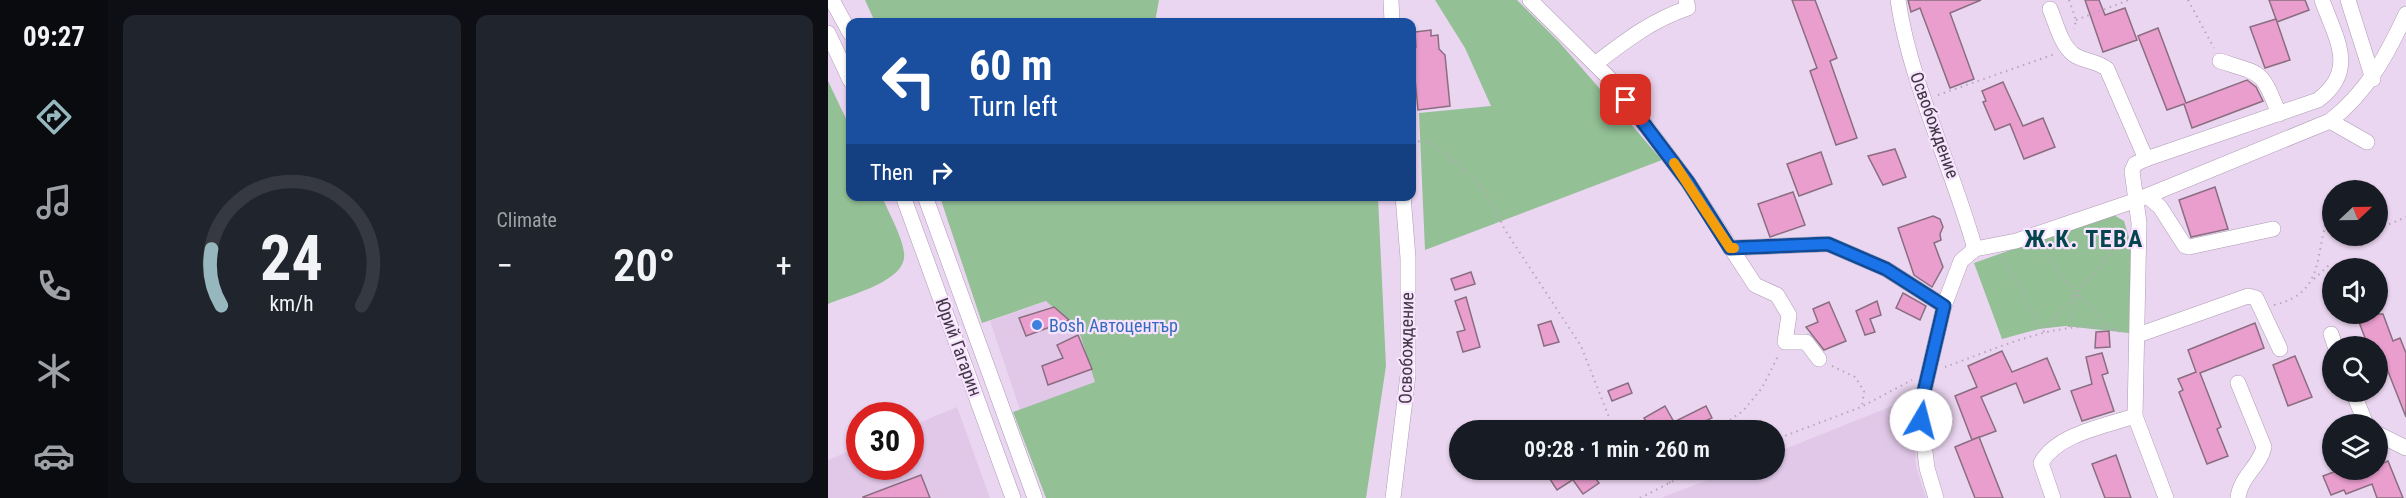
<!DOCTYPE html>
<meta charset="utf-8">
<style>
:root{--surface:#171b24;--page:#20242c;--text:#f1f3f6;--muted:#9ea1a6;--line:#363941;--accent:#96b7be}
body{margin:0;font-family:"Roboto Condensed",sans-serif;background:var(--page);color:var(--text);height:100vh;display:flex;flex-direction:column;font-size:22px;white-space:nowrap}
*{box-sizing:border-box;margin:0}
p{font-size:20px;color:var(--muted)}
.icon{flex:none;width:33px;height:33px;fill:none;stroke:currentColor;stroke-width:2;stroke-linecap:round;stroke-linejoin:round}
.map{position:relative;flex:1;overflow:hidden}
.side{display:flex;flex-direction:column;gap:15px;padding:15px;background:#0d0f14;width:720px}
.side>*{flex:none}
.banner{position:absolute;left:18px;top:18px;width:570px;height:183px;border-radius:12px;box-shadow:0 2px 4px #0004;background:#1a4fa0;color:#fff;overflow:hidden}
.needle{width:39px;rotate:68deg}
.fabs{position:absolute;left:1494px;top:180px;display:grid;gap:12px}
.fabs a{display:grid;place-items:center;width:66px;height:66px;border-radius:50%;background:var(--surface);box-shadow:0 2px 4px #0004;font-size:30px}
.speed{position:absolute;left:18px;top:402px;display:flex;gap:12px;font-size:30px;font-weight:700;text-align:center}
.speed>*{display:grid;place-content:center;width:78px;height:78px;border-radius:50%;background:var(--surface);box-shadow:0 2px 4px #0004;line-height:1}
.speed .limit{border:9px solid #d22;background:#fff;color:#111}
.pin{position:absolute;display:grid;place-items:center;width:51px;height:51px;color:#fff;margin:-26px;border-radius:12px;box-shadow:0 3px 9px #0006}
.me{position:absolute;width:66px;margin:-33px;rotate:8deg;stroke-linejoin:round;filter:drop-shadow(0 0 4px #0008)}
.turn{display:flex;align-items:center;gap:21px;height:126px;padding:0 24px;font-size:27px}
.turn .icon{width:78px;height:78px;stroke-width:2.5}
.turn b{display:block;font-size:42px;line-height:51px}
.then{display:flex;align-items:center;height:57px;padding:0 24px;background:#0003;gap:12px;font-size:22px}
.big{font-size:45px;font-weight:600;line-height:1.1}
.side .widget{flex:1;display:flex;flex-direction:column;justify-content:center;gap:9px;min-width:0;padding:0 21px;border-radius:12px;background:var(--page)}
.side .dial{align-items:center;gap:0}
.dial svg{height:156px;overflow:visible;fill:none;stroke:var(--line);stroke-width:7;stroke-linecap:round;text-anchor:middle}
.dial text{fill:var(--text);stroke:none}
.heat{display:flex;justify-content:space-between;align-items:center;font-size:33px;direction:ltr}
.side .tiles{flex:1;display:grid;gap:15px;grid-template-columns:repeat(2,1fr)}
.trip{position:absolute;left:621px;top:420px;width:336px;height:60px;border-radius:30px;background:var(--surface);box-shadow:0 2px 4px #0004;font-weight:600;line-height:60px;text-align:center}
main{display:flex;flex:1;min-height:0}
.tab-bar{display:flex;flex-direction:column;width:108px;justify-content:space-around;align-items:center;background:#090b0e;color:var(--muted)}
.tab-bar .icon{width:42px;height:42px}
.tab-bar .selected{color:var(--accent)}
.tab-bar b{font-size:27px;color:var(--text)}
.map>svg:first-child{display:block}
</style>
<main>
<nav class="tab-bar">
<b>09:27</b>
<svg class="icon selected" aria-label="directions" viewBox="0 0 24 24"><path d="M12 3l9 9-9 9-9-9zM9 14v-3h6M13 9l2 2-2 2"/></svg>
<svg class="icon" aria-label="music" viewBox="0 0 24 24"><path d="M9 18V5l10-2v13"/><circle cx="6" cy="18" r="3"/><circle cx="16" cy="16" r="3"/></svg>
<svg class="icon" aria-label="phone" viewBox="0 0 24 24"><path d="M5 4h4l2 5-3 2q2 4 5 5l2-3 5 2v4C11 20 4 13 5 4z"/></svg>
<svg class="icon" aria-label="climate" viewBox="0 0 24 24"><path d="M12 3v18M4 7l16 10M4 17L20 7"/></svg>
<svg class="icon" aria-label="car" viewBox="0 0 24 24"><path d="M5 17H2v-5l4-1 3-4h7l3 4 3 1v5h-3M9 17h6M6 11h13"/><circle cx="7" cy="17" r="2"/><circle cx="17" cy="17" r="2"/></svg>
</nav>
<section class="side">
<div class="tiles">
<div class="widget dial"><svg viewBox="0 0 100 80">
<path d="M14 69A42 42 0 1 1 86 69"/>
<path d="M14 69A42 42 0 0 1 9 40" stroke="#96b7be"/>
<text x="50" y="56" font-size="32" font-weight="700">24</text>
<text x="50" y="72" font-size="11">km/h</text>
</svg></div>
<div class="widget"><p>Climate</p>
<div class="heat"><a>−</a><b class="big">20°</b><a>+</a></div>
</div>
</div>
</section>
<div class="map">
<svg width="1578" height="498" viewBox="0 0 1578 498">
<rect width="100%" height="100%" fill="#ebd6f1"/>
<g fill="#e1c8e9">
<path d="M225,299L258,329L274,381L192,410L162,321Z"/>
<path d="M1069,404L1083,406L1088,466L1098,498H833L905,470H946L947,453Z"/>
<path d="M129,407L162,498H0V460L31,447L32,466H82L83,426Z"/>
</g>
<g fill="#93c095">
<path d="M37,0H331L327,22H47Z"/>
<path d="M607,0H689L731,42L834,160L597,250L591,113L663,106L637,48Z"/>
<path d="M0,81L22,127V196L54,197C60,211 75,238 76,253C80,281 21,295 0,304Z"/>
<path d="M112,197H550L558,366L538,498H218L185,412L267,382L251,331L218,301L154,323Z"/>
<path d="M1284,214L1296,221L1303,244L1301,333L1237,326L1211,329L1174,339L1146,263Z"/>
</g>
<g fill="#e99ece" stroke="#8a6e80" stroke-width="1.5">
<path d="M964,0H987L1009,58L1002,61L1029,138L1008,145L982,71L989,68Z"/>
<path d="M1080,0H1153L1122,13L1146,79L1122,88L1092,8L1083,12Z"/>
<path d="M1257,0H1271L1277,15L1297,8L1309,40L1275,52Z"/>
<path d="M1441,0H1477L1481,10L1449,22Z"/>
<path d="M1448,19L1462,60L1437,68L1422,27Z"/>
<path d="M1330,28L1358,103L1419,80L1428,87L1435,101L1364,128L1356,104L1339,110L1310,36Z"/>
<path d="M603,30V36L610,35L611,49L617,55L622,106L590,110L584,47H588L587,32Z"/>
<path d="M1175,82L1195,126L1215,118L1227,147L1196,159L1182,124L1167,130L1155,102L1158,101L1154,91Z"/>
<path d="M1067,149L1078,177L1055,185L1040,156Z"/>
<path d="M993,152L1004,184L971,196L959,164Z"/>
<path d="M1387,187L1400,229L1363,237L1351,200Z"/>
<path d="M965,192L977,225L942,237L930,204Z"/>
<path d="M1105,216L1112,219L1115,227L1112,234L1113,240L1106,243L1115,267L1104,287L1086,275L1070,228Z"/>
<path d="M643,272L647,284L627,290L623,279Z"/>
<path d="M1075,293L1098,306L1092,320L1068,308Z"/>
<path d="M638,297L652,347L635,352L629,332L637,330L627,301Z"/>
<path d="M1049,301L1053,315L1042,319L1047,332L1037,335L1028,311Z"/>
<path d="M1001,302L1018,341L996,350L978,327L990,322L985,309Z"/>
<path d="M226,307L241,320L198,336L191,318Z"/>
<path d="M1528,314H1555L1565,341L1572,338L1578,353V417L1550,346H1540Z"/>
<path d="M723,321L731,342L716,346L710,325Z"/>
<path d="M1427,323L1436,348L1372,373L1393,427L1389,429L1400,456L1379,464L1351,392L1355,390L1350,379L1368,372L1360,350Z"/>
<path d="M1281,331L1282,347L1267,348L1268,332Z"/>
<path d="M250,335L264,369L220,385L214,366L235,358L229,345Z"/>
<path d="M1174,351L1184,372L1219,358L1232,389L1196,403L1188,383L1153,397L1168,431L1144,440L1127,396L1149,387L1140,366Z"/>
<path d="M1274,353L1280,373L1274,375L1286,411L1254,421L1243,391L1264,384L1258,357Z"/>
<path d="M1467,356L1484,397L1460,406L1445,365Z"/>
<path d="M800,383L804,393L784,401L780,391Z"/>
<path d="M837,406L846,422L878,406L884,418L858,430H823L816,418Z"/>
<path d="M1151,437L1175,498H1147L1127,447Z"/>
<path d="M1288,455L1303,498H1277L1264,464Z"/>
<path d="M1560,461L1575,498H1549L1544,484L1518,494L1516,490L1503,495L1495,476L1511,470H1550V465Z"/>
<path d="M716,470H739L746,479L729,490Z"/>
<path d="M762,470L771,483L755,494L745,480Z"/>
<path d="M93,475L102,498H35V497Z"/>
</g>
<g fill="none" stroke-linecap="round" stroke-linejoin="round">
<g stroke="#ae9ab4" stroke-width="16">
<g id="minor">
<path d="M4,0L22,33"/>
<path d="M563,0L564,22"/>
<path d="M702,0L786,83L860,182L927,285L949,295L961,315L957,342H978L991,359"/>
<path d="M1070,0C1082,83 1124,166 1147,249"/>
<path d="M1520,0L1545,79"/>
<path d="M1222,9C1228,23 1234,49 1248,56C1259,62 1269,61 1279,69L1318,159"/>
<path d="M0,33L22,80"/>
<path d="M1392,61C1436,75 1433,70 1451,114"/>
<path d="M767,64C797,41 824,20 860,8L858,0"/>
<path d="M1502,121L1539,142"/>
<path d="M75,196L185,498"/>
<path d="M97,196L207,498"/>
<path d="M1319,196L1332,207L1357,246L1361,247L1445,229"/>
<path d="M902,248L1000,244L1058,269L1116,306"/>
<path d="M1503,334L1507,346"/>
<path d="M1310,335L1420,296L1428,298L1452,349"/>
<path d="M1525,392L1538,424"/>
<path d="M1550,434L1578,448"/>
<path d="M565,498L580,375V258L575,196"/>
<path d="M1108,498L1099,468L1093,420L1095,396L1116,306L1133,261L1147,249L1188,241L1309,200L1502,121C1539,92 1558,57 1578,14"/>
<path d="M1225,498L1213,463C1229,434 1277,426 1307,416"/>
<path d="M1338,498L1307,416L1311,223L1304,171L1307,164L1318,159L1490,100C1530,70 1508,39 1494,0"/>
<path d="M1410,498C1412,477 1432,466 1436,447L1410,383"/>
</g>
</g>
<g stroke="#b7a6bc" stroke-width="2" stroke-dasharray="1.5 4.5" stroke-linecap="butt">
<path d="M1241,0L1248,20L1246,29"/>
<path d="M1360,0L1386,48"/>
<path d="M1248,20L1301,0"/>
<path d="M1110,95L1227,54"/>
<path d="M584,141L602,142L647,179L662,199L677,230L753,346L786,430"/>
<path d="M1550,229L1578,217"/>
<path d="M1534,246L1531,237L1535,236"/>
<path d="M1212,248L1249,294L1286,330"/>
<path d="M1176,258L1215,332L1295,241"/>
<path d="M1486,279L1501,265"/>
<path d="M1446,305C1502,292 1484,247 1504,208"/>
<path d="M1241,327L1248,295"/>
<path d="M1004,366L1027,377L1036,391L1034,406"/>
<path d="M1117,367C1166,350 1242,313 1293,332"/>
<path d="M887,430L915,411L934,388L951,354"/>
<path d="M946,440L1033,407L1084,380"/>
<path d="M841,483L851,470"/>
<path d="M812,498L867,470"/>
</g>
<use href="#minor" stroke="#fff" stroke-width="15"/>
</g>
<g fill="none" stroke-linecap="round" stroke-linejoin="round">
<g stroke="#114b97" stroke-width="15">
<path id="route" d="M798,100L860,182L902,248L1000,244L1058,269L1116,306L1095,396L1093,420"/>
</g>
<use href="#route" stroke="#1a73e8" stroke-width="10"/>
<path stroke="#f59e0b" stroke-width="10" d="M846,163L902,248H906"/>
</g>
<circle fill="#3f7fe0" stroke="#f8e3ff" stroke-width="2" cx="209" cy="325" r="6"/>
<g text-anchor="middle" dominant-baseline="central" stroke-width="4.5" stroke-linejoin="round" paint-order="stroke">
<g font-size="18" fill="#403843" stroke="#f8e3ff">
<text transform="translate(1107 125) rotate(70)">Освобождение</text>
<text transform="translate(131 347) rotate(70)">Юрий Гагарин</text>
<text transform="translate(578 348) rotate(-89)">Освобождение</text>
</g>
<g font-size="18" fill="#366cbe" stroke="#f8e3ff" text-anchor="start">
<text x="221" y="325">Bosh Автоцентър</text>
</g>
<g font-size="24" font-weight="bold" letter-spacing="1.5" fill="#05454e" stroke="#f8e3ff">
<text x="1256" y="239">Ж.К. ТЕВА</text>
</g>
</g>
</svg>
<div class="fabs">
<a><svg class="needle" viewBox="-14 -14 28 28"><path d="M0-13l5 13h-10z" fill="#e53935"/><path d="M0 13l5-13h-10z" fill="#9ea1a6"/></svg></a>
<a><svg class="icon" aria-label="sound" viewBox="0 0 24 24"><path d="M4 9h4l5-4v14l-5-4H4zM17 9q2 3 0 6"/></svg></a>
<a><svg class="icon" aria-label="search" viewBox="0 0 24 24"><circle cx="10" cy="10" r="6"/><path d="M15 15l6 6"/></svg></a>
<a><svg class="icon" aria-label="layers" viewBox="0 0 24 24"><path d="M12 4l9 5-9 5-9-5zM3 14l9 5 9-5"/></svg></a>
</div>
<div class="speed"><div class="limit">30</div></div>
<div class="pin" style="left:798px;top:100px;background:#d93025"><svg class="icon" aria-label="arrive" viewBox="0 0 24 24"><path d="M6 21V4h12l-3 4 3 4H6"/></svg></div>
<svg class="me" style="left:1093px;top:420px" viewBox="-20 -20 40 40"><circle r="19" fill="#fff"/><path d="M0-13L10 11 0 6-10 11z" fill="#1a73e8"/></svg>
<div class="trip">09:28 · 1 min · 260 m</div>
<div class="banner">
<div class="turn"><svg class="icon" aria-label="left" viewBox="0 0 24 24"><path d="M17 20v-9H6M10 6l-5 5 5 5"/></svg><div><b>60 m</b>Turn left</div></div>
<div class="then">Then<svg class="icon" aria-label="right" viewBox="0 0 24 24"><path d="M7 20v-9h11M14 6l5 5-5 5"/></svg></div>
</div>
</div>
</main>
